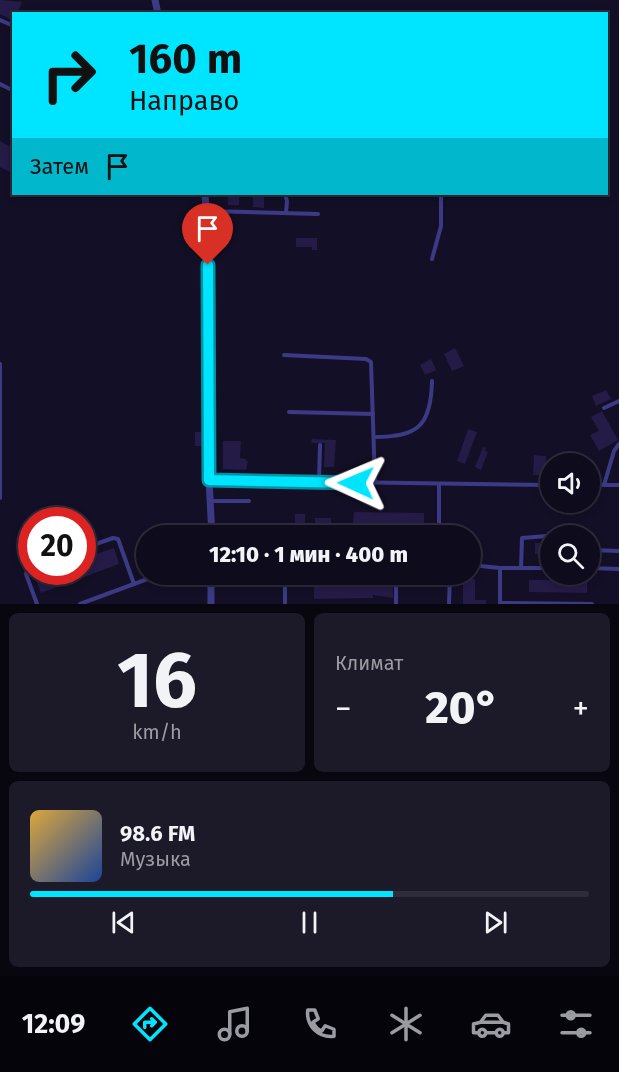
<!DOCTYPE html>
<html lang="ru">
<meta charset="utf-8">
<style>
:root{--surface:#0e0b1c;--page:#1c1929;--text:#f1f3f6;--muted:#9b9ba3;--line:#2e2b3b;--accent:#00e5ff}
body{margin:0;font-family:"Fira Sans",sans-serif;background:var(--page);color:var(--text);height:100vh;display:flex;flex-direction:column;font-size:22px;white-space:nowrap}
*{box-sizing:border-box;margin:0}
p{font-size:20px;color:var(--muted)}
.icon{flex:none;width:33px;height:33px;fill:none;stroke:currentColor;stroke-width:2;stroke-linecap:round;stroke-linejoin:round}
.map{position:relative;height:604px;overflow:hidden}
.panel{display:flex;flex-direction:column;gap:9px;padding:9px;background:#08060f;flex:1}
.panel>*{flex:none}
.hud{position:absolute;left:12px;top:12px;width:596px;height:183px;border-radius:0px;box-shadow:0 3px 9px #0003,0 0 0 2px var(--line);background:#00e5ff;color:#111;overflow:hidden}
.buttons{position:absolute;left:540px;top:453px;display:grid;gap:12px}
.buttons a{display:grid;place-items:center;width:60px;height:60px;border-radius:50%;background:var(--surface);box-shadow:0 3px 9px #0003,0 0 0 2px var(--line);font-size:30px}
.speed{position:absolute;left:18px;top:507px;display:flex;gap:12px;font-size:30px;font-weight:700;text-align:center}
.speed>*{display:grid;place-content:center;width:78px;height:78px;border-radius:50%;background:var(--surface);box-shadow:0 3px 9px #0003,0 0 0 2px var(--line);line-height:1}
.speed .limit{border:9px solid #d22;background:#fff;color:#111}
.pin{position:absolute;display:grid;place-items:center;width:51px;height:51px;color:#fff;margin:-62px -26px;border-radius:50% 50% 50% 0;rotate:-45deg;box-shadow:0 0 6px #0007}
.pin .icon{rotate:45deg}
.me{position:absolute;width:66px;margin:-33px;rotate:271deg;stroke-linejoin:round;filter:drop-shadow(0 0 4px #0008)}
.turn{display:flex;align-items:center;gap:21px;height:126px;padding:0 18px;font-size:27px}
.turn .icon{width:78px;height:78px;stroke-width:2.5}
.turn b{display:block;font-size:42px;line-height:51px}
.then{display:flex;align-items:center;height:57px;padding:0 18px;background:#0003;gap:12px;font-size:22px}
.big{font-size:45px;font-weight:800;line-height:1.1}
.panel .widget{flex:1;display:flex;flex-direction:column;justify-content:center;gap:9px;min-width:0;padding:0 21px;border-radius:9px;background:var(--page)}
.panel .dial{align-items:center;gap:0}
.dial b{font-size:78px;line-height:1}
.song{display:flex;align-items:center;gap:18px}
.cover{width:72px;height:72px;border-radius:9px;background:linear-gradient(135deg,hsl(40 70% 55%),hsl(220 70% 35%))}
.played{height:6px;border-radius:3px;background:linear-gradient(90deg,var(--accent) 65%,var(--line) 65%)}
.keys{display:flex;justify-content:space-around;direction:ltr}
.heat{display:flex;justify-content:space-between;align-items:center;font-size:33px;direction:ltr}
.panel .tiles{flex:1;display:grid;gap:9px;grid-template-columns:1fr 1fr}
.widget:last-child{grid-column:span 2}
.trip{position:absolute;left:136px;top:525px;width:345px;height:60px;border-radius:30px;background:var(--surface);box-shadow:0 3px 9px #0003,0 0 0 2px var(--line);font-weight:800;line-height:60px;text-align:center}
.menu{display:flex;height:96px;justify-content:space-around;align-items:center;background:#06040b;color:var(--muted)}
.menu .icon{width:42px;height:42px}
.menu .selected{color:var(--accent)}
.menu b{font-size:27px;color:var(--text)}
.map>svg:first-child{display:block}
</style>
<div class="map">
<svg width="619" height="604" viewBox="0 0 619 604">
<rect width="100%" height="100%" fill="#130f26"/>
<g fill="#241b47">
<path d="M0,0L22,2L17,14H14V21L0,14Z"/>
<path d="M0,141L14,149V165L10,172L0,167Z"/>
<rect x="228" y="194" width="11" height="11"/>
<path d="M253,194H264V208L253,207Z"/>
<path d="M296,238H317V250H312V247H296Z"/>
<path d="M455,348L464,366L452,371L444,354Z"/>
<path d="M431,359L436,370L425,375L420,365Z"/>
<path d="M606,390L611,399L596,406L592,396Z"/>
<path d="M602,411L618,440L599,451L590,435L599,431L591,417Z"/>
<path d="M468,429L477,432L465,464L457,461Z"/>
<path d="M195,432H203L204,446H195Z"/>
<path d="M312,439L336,440L334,467H324L325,443H311Z"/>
<path d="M223,441H241L240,458L246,459V461H248L246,470L223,469Z"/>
<path d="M483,447L486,448L485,451L488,452L481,470L475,467Z"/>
<path d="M534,455L546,456L545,475H533Z"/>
<path d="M354,512L424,513V525L353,524Z"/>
<rect x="295" y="514" width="10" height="22"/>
<rect x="315" y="518" width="16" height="18"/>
<path d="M243,523H260L259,536H243Z"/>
<rect x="535" y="543" width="15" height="11"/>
<path d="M114,548L119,564L41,593L35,576L49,572H82V559Z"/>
<path d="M559,578L587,581V593L529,592V580H559Z"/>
<path d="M463,579H475V600H486V604H463Z"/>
<path d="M393,581V598L373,595V598L314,599V582H373V584Z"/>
</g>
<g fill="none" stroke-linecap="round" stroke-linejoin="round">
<g stroke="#3d3a85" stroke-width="4">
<path d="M0,20L14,26"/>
<path d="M0,84L14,91"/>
<path d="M285,194L287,201L286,213"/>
<path d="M207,211L318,214"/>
<path d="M432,259L441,226V194"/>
<path d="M284,355L366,359L371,362L375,483"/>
<path d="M0,364V498"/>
<path d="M604,408L619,401"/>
<path d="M289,412L373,414"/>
<path d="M374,437C418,437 431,426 432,381"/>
<path d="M210,480L550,485"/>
<path d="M319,482L320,445"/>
<path d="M439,484V536"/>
<path d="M590,485H619"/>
<path d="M604,485L614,451L619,444"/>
<path d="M211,501H249"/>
<path d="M344,536L345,528"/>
<path d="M82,549L113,538L118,539L134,584"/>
<path d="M590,550L619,551"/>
<path d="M471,565L500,568"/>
<path d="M32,568L27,570L26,574L37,604"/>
<path d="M521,568L522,538L547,536"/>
<path d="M590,568L619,569"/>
<path d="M211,580L285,581"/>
<path d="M500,603L592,604"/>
<path d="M80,604L161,574"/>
<path d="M285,604V574"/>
<path d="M396,604V574"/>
<path d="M449,604L450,574"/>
<path d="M500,604V568H550"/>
</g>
<g stroke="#3d3a85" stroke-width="7">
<path d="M155,0L158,14"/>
<path d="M205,194L208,242L209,480L212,536"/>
<path d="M211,604V574"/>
</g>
</g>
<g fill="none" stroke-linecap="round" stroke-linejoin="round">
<g stroke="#0095a6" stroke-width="15">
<path id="route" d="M208,265L209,480L356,483"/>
</g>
<use href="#route" stroke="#00e5ff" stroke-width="10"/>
</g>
</svg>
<div class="buttons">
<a><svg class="icon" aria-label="sound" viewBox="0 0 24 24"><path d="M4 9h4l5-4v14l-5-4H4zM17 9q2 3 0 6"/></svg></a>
<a><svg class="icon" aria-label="search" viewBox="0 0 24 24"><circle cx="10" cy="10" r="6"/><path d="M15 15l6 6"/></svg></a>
</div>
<div class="speed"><div class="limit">20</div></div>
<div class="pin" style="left:208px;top:265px;background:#d93025"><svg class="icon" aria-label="arrive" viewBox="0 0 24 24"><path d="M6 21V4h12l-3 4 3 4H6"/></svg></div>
<svg class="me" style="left:356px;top:483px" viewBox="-20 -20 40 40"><path d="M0-17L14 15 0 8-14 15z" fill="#00e5ff" stroke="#fff" stroke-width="4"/></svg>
<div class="trip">12:10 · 1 мин · 400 m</div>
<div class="hud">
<div class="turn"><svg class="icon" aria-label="right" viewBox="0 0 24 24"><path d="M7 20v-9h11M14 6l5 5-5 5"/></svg><div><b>160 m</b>Направо</div></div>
<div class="then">Затем<svg class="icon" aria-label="arrive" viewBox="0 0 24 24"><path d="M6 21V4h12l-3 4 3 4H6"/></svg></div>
</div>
</div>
<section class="panel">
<div class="tiles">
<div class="widget dial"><b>16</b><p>km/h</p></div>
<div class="widget"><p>Климат</p>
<div class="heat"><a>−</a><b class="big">20°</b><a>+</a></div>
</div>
<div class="widget">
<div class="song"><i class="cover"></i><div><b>98.6 FM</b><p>Музыка</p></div></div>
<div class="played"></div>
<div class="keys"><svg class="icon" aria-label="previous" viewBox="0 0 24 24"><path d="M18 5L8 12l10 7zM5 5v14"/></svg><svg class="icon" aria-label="pause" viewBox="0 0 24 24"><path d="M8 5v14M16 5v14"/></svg><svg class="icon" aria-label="next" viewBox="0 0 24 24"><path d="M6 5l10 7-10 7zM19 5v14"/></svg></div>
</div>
</div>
</section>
<nav class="menu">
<b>12:09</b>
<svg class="icon selected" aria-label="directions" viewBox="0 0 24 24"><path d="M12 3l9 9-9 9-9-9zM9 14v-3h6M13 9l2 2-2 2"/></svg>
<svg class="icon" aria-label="music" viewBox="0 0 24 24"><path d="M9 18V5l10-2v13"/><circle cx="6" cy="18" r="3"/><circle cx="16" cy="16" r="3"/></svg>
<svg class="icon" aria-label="phone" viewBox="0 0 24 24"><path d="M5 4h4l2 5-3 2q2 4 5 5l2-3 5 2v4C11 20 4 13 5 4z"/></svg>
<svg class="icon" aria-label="climate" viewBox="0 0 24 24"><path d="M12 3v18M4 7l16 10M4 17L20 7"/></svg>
<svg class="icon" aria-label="car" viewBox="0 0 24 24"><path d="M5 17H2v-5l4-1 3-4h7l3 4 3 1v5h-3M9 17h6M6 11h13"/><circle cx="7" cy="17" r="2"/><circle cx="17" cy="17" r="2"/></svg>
<svg class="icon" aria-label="filters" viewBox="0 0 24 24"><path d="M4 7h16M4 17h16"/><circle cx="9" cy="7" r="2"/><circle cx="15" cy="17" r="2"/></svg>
</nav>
